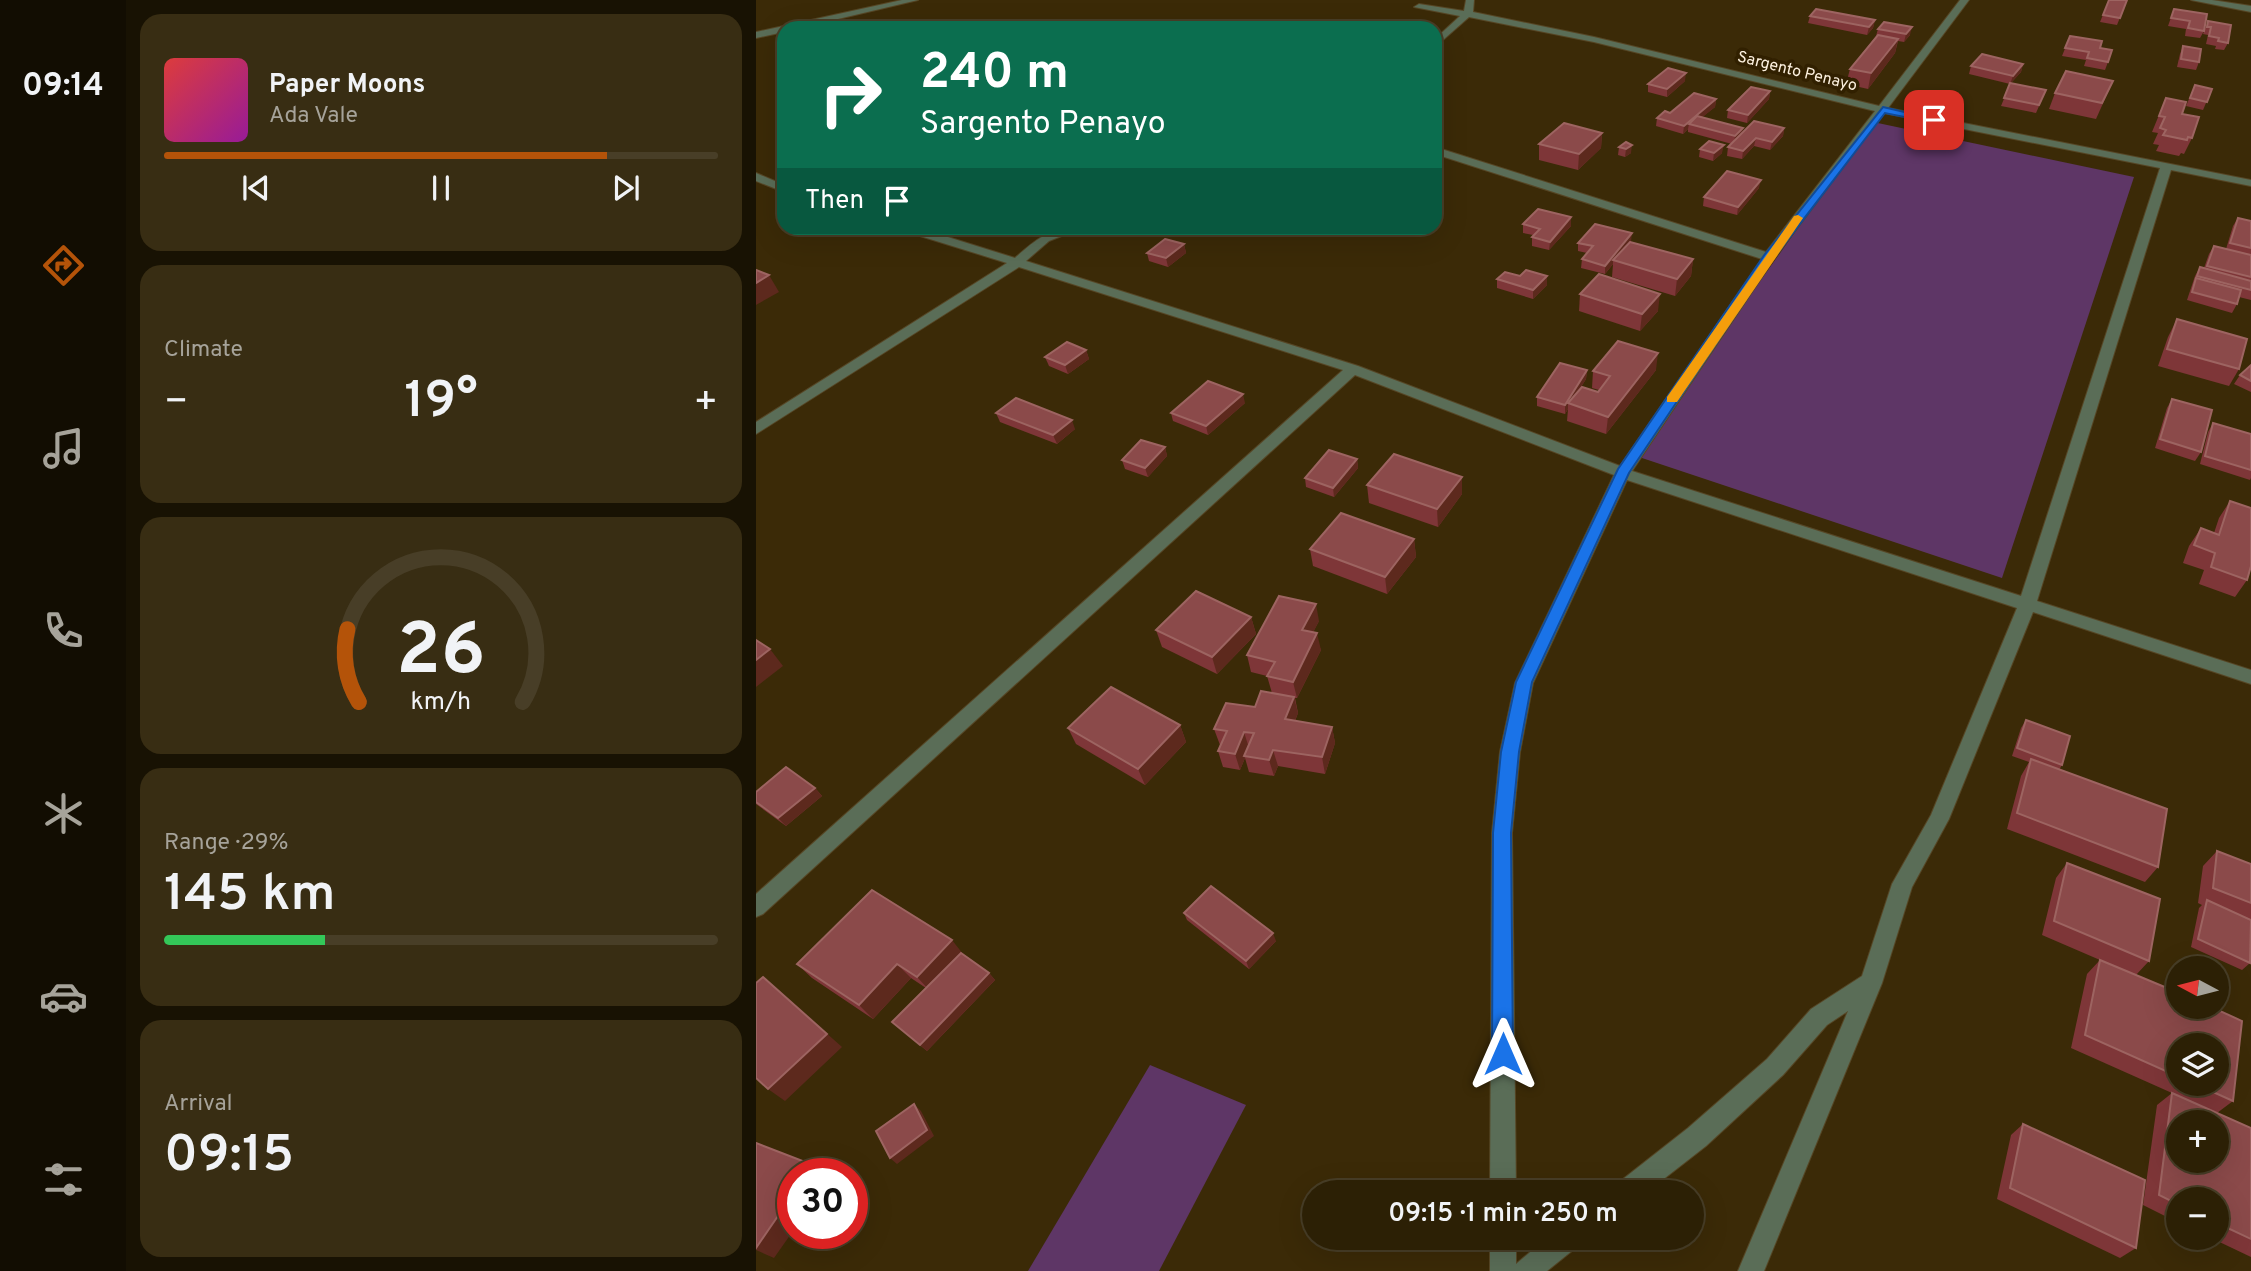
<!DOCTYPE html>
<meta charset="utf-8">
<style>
:root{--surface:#2c2005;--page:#382d13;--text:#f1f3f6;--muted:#a6a39a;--line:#483e27;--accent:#b45309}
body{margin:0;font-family:Overpass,sans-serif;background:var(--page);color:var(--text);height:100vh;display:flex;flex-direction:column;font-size:26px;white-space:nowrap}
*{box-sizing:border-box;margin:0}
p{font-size:23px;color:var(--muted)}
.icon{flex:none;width:38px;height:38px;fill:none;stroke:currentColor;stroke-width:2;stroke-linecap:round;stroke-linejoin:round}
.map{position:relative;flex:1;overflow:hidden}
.drawer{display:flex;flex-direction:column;gap:14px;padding:14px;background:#181203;width:630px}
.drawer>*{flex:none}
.top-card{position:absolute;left:21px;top:21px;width:665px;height:214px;border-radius:21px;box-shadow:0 7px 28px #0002,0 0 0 2px var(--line);background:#0b6e4f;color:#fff;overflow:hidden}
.needle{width:46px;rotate:277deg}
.tools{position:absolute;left:1410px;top:956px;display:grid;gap:14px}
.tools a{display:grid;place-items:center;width:63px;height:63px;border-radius:50%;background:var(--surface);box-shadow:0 7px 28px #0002,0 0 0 2px var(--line);font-size:35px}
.speed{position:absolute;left:21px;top:1158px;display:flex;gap:14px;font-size:35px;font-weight:700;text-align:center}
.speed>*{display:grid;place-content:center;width:91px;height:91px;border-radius:50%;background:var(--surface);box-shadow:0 7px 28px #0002,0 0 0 2px var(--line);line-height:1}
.speed .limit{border:10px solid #d22;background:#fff;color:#111}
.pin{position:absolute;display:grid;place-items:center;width:60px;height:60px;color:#fff;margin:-30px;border-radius:14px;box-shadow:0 4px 10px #0006}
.me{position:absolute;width:77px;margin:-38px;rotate:0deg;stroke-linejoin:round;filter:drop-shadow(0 0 5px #0008)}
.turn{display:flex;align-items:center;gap:24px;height:147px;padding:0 28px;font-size:32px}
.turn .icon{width:91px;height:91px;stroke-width:2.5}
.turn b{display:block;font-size:49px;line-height:60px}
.then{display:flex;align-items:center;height:66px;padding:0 28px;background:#0003;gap:14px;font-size:26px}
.big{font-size:52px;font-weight:600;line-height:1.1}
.drawer .widget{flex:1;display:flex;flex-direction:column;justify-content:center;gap:10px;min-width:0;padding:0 24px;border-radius:21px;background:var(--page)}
.drawer .dial{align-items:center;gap:0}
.dial svg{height:182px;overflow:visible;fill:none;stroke:var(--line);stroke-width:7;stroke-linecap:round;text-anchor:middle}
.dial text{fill:var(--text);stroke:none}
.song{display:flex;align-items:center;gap:21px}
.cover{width:84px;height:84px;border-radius:10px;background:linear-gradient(135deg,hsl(0 70% 55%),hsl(300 70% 35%))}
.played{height:7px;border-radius:4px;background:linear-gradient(90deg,var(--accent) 80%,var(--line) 80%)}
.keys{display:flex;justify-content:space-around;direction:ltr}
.heat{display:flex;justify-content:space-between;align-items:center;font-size:38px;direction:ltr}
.charge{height:10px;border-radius:5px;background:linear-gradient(90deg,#34c759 29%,var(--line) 0)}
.trip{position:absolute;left:546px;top:1180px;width:402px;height:70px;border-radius:35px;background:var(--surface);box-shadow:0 7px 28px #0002,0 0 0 2px var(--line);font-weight:600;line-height:70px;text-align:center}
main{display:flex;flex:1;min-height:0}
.tab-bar{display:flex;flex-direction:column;width:126px;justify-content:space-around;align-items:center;background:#120d02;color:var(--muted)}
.tab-bar .icon{width:49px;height:49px}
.tab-bar .selected{color:var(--accent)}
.tab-bar b{font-size:32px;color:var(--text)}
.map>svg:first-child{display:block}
</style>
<main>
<nav class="tab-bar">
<b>09:14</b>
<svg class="icon selected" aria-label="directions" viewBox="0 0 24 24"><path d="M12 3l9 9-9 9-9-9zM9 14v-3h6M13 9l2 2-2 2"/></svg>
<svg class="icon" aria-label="music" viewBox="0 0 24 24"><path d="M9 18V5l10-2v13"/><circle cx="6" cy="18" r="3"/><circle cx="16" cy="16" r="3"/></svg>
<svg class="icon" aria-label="phone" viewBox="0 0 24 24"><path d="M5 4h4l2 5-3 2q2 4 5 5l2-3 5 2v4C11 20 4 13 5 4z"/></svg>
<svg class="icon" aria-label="climate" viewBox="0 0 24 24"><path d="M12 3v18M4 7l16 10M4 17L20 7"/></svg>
<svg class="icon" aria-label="car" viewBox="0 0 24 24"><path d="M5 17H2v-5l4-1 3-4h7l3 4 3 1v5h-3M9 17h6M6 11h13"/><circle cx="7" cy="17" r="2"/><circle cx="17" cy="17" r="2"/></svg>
<svg class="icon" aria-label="filters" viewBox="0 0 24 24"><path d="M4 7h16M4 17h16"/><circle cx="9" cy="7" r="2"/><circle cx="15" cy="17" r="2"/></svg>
</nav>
<section class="drawer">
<div class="widget">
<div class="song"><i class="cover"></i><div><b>Paper Moons</b><p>Ada Vale</p></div></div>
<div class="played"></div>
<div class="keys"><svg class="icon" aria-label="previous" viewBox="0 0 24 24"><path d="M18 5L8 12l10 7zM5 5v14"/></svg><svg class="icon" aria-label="pause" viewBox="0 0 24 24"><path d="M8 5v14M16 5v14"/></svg><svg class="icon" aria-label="next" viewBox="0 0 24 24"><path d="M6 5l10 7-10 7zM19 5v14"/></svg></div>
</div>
<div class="widget"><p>Climate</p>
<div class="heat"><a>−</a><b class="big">19°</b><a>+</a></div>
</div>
<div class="widget dial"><svg viewBox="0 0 100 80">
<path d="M14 69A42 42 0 1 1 86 69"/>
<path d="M14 69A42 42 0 0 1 9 37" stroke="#b45309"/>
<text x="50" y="56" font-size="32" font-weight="700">26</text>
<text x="50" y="72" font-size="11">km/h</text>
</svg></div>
<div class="widget"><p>Range · 29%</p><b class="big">145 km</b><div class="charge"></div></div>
<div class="widget"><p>Arrival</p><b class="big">09:15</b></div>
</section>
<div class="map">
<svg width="1495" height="1271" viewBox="0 0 1495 1271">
<rect width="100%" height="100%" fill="#3b2a07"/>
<g fill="#5e3666">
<path d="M1117,122L1378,177L1246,578L880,456Z"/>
<path d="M394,1065L490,1105L403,1271H272Z"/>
</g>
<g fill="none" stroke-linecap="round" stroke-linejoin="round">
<g stroke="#564625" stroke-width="2">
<g id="minor">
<path d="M146,0H162L44,28H28V32L0,38V32Z"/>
<path d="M710,0H718L717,12L838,37L1123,106L1204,0H1213L1132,108L1495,180V186L1415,170L1281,601L1495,670V684L1277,612L1193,819L1156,887L1126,983L1008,1271H982L1092,1011L1071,1025L1027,1075L950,1146L891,1192H859L862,1183L932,1128L1011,1059L1055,1009L1106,976L1136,884L1175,815L1261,608L871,480L777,683L764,752L756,833L760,1192H734L736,833L744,752L759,683L858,475L599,375L7,914L0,917V894L587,370L263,267L0,434V422L251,263L148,231L146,228H163L259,258C278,241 293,228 320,228L318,231L293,241L270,261L602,366L864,466L1006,259L679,154V147L1010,252L1119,111L838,42L713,17L679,47V39L704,16L658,7L663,4L708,11ZM1128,113L1404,168L1265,596L876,471L1018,259Z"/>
<path d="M1435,0H1456L1495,6V12Z"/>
<path d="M0,173L28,185V192L0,181Z"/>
<path d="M734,1237H760V1264L792,1237H826L822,1246L791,1271H734Z"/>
</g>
</g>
<use href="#minor" fill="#5a6d57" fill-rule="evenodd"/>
</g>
<g fill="#7e3638" fill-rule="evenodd">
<path d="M1353,0H1371L1361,25L1344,22Z"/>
<path d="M1418,9L1448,31L1444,38L1429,36L1430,29L1412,26Z"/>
<path d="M1054,16L1119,20L1117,28L1111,35L1052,23Z"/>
<path d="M1452,21L1472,43L1468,50L1459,49L1460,46L1450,44L1452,35L1447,34Z"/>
<path d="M1122,29L1154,35L1148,42L1142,41L1139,53L1112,89L1090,84L1094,69L1120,36Z"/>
<path d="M1314,36L1344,48L1352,62L1349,70L1328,66L1330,60L1306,56Z"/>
<path d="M1427,46L1443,62L1440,70L1421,67L1424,54Z"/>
<path d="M1267,64L1265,72L1255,83L1290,90L1280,113L1245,106L1254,84L1213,74L1215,66Z"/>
<path d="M929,81L911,97L892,92V84Z"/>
<path d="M1357,81L1340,119L1293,109L1299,93Z"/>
<path d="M1439,85L1456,89L1447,110L1430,106Z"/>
<path d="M1014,91L1013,99L991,123L971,118L972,110Z"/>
<path d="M1410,98L1426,114L1436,138L1428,154L1425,153L1423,156L1400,151L1403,145L1397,144L1402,133L1396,132Z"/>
<path d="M960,99L959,107L946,117L987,133L1028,128L1027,136L1014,150L998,146L986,159L971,156L972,147L976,144L932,132V129L927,134L900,126L901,118L914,113Z"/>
<path d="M846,133L845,148L822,170L783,160V144Z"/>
<path d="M870,142L875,153L869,157L862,155L863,147Z"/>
<path d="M944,149L966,153L957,161L943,157Z"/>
<path d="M1003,188L981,215L947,206L948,197Z"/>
<path d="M815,217V226L793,250L776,246V237L777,235L767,233V224Z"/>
<path d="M1482,218L1495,221V300L1483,297L1481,304L1476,313L1431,300L1439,276L1444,267L1448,268L1453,254L1458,246L1470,249L1477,226Z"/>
<path d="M875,242L937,259L935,276L919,296L856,277L857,264L849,274L825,268L826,259L831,253L822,251V243Z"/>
<path d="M428,244L430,253L412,267L393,261L391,253Z"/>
<path d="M764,276L791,285L777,299L741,288V279Z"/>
<path d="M824,294L902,311L884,331L823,311Z"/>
<path d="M1421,319L1483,369L1473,386L1402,366L1412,337Z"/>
<path d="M330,350L333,359L312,374L293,366L289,357Z"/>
<path d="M1495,365V392L1478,384L1484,375Z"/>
<path d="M831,370L830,379L825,387L842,392L843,390L836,388L837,371L900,370L850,434L811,421L812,409L809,414L781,406V397Z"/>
<path d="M1416,399L1445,452L1439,461L1399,448L1411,408Z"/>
<path d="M489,403L452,435L417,421L415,413Z"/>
<path d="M240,413L319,429L301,444L244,422Z"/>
<path d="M1457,423L1495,434V478L1494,480L1444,464L1452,432Z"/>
<path d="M409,447L411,456L392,477L369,469L366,460Z"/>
<path d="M601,459L602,468L578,497L550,487L549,478Z"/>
<path d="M611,485L706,494L682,527L613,503Z"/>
<path d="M1474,501L1491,580L1479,597L1443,584L1448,570L1427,563L1433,546L1445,528L1458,533L1463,518Z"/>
<path d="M658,539L660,557L631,594L557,566L554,549Z"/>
<path d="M495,617L500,634L461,674L406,647L400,630Z"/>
<path d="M563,621L557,632L565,650L541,698H539L542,713L539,721L576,727L579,743L569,774L522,766L518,776L493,772L489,758L484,770L467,767L462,751L464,745L458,729L499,707L516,693L511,676L495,672L491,655Z"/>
<path d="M1270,720L1306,765L1303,770L1402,867L1389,882L1251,829L1265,776L1273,762L1256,756L1265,728Z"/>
<path d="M424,725L430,742L389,785L320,744L312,728Z"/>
<path d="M59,788L66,796L30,826L0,804V792Z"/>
<path d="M1461,851L1495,864V958L1494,963L1486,970L1435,947L1443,908L1446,905L1442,903L1447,866Z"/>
<path d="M1311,863L1393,961L1380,975L1477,1101L1461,1113L1495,1128V1257L1453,1237H1461V1199H1423V1223L1387,1205L1401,1105L1416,1093L1315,1048L1331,974L1344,960L1286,935L1300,878ZM1423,1045L1461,1083H1423Z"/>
<path d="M428,913L520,941L493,969L431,920Z"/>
<path d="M207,954L233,973L239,980L171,1051L136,1022L170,988L155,978L117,1019L56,978L41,964Z"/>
<path d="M1267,1124L1380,1248L1364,1258L1241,1199L1255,1135Z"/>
</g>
<g fill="#5d291d">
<path d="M1119,20L1117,28L1111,35L1113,27Z"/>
<path d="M1156,27L1154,35L1148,42L1150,34Z"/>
<path d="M1142,39L1139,53L1112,89L1115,73Z"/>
<path d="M1267,64L1265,72L1254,84L1257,76Z"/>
<path d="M930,73L929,81L911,97V89Z"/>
<path d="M1014,91L1013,99L991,123L992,115Z"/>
<path d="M960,99L959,107L937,125L933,124L932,129L927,134L928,126Z"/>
<path d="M987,128L986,137L978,144L979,136Z"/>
<path d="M1028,128L1027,136L1014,150L1016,142Z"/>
<path d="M846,133L845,148L822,170L823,154Z"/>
<path d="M1000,138L998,146L986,159L987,151Z"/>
<path d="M876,145L875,153L869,157L870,149Z"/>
<path d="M968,145L966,153L957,161L958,153Z"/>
<path d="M1005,180L1003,188L981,215L982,207Z"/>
<path d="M815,217V226L793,250L794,242Z"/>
<path d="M876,233L875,242L857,260V264L849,274V266Z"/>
<path d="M428,244L430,253L412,267L410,258Z"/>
<path d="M937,259L935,276L919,296L921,279Z"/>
<path d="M13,275L23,292L0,305V283Z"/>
<path d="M791,276V285L777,299V290Z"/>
<path d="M904,294L902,311L884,331L886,314Z"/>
<path d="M330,350L333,359L312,374L309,365Z"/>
<path d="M902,353L900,370L850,434L852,417Z"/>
<path d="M831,370L830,379L815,404L812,403V409L809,414V405Z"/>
<path d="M487,394L489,403L452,435L450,426Z"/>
<path d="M316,420L319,429L301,444L297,435Z"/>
<path d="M409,447L411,456L392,477L389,468Z"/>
<path d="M601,459L602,468L578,497L577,488Z"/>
<path d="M706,477V494L682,527L681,509Z"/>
<path d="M658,539L660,557L631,594L629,577Z"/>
<path d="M560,604L563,621L550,647L546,630Z"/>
<path d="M495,617L500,634L461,674L456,657Z"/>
<path d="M561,633L565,650L541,698L537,682Z"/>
<path d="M14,649L27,666L0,687V660Z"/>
<path d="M538,697L542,713L533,736L529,719Z"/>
<path d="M424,725L430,742L389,785L382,769Z"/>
<path d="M576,727L579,743L569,774L566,757Z"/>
<path d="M488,732L493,748L488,756L489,758L484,770L479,754Z"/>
<path d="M517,750L522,766L518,776L513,760Z"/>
<path d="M59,788L66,796L30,826L22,818Z"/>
<path d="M517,933L520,941L493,969L490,961Z"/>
<path d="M196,940L207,954L174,991L161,977Z"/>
<path d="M141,964L155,978L117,1019L103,1005Z"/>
<path d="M233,973L239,980L171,1051L164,1045Z"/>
<path d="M23,991L86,1047L29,1101L12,1089Z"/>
<path d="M158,1104L165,1111L178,1136L141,1164L134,1158Z"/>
<path d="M57,1165L70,1174H51Z"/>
<path d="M37,1194V1231L18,1258L0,1250V1248Z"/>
</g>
<g fill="#8b4a4a" stroke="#9d6461" stroke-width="2" fill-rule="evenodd">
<path d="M1353,0H1371L1364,18L1347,15Z"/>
<path d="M1060,9L1119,20L1113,27L1054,16Z"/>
<path d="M1418,9L1451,14L1448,31L1432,28L1434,21L1415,18Z"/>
<path d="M1452,21L1475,25L1472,43L1462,41L1463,38L1453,36L1455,27H1451Z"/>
<path d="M1128,22L1156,27L1150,34L1122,29Z"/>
<path d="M1122,35L1142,39L1115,73L1094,69Z"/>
<path d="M1314,36L1346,41L1344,48L1356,50L1352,62L1331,58L1333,52L1309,48Z"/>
<path d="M1427,46L1445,49L1443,62L1425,59Z"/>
<path d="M1226,54L1267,64L1257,76L1215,66Z"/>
<path d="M912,68L930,73L911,89L892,84Z"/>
<path d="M1310,71L1357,81L1346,103L1299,93Z"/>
<path d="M1254,83L1290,90L1283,105L1248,98Z"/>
<path d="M1439,85L1456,89L1451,102L1434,98Z"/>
<path d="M995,87L1014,91L992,115L972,110Z"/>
<path d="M938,93L960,99L928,126L901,118L909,111L914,113Z"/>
<path d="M1410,98L1430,102L1426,114L1443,117L1436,138L1432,137L1431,140L1407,135L1410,130L1404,128L1409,117L1403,116Z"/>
<path d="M941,116L987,128L979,136L933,124Z"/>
<path d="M998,121L1028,128L1016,142L1000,138L987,151L972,147Z"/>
<path d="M808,123L846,133L823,154L783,144Z"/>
<path d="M953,141L968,145L958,153L944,149Z"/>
<path d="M870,142L876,145L870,149L863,147Z"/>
<path d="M971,171L1005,180L982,207L948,197Z"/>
<path d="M782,209L815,217L794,242L776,237L784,229L767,224Z"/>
<path d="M1482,218L1495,221V248L1474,243Z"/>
<path d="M839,224L876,233L849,266L826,259L837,246L822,243Z"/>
<path d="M409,239L428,244L410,258L391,253Z"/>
<path d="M874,242L937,259L921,279L857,260Z"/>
<path d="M1458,246L1495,255V277L1451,266Z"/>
<path d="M1444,267L1495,281V290L1441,276Z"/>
<path d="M0,270L13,275L0,283Z"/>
<path d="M770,270L791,276L777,290L741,279L749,272L764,276Z"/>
<path d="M843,274L904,294L886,314L824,294Z"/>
<path d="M1440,278L1485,290L1481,304L1436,292Z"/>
<path d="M1421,319L1491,339L1483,369L1411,349Z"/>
<path d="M862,341L902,353L852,417L812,403L826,387L842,392L854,376L837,371Z"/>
<path d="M311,342L330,350L309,365L289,357Z"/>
<path d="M804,363L831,370L809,405L781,397Z"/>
<path d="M1495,365V381L1484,375Z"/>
<path d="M452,381L487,394L450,426L415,413Z"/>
<path d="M260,398L316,420L297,435L240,413Z"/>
<path d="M1416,399L1456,410L1445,452L1404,439Z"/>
<path d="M1457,423L1495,434V470L1449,456Z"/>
<path d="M385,440L409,447L389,468L366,460Z"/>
<path d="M573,450L601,459L577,488L549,478Z"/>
<path d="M638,454L706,477L681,509L611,485Z"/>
<path d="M1474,501L1495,508V566L1491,580L1455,567L1459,553L1438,545L1445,528L1463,535Z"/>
<path d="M585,513L658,539L629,577L554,549Z"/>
<path d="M440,591L495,617L456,657L400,630Z"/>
<path d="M523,596L560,604L546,630L561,633L537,682L511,676L519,662L491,655Z"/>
<path d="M0,640L14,649L0,660Z"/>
<path d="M355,687L424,725L382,769L312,728Z"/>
<path d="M505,691L538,697L529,719L576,727L566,757L517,750L513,760L488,756L498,733L488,732L479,754L462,751L471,731L458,729L470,703L499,707Z"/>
<path d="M1270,720L1314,736L1306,765L1261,748Z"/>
<path d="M1275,759L1411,809L1402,867L1261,813Z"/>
<path d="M30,767L59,788L22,818L0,802V792Z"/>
<path d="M1461,851L1495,864V903L1457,888Z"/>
<path d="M1311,863L1404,899L1393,961L1298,921Z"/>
<path d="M455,886L517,933L490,961L428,913Z"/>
<path d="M116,890L196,940L161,977L141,964L103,1005L41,964Z"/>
<path d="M1451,900L1495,920L1494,963L1442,939Z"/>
<path d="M205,953L233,973L164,1045L136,1022Z"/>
<path d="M1344,960L1423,993V1006H1453L1486,1021L1477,1101L1437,1083H1461V1045H1423V1077L1329,1035Z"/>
<path d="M7,977L71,1034L12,1089L0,1078V983Z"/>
<path d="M1416,1093L1495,1128V1239L1461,1223V1199H1423V1205L1403,1195ZM1423,1122H1461V1160H1423Z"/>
<path d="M158,1104L171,1130L134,1158L120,1131Z"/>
<path d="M1267,1124L1389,1180L1380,1248L1254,1188Z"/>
<path d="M0,1143L57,1165L51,1174H37V1194L0,1248Z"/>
</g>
<path fill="#1a73e8" stroke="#114b97" stroke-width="2" d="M1127,107L1183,120L1178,123L1129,113L1017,259L873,473L776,682L763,752L755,833L757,1054L754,1061L747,1064L739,1061L736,1054L737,833L745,752L760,682L862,469L1009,254Z"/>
<path fill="#f59e0b" d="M1042,215L1047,218L921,402H911V397L1038,216Z"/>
<g text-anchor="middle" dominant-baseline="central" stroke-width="7" stroke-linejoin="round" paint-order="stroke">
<g font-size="16" fill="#fdf1df" stroke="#312000">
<text transform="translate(1041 72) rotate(14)">Sargento Penayo</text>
</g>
</g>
</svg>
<div class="tools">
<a><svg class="needle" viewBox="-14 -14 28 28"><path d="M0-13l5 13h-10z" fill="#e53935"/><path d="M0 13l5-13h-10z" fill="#a6a39a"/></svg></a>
<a><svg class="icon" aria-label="layers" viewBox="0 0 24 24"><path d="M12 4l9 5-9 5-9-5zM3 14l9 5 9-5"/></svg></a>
<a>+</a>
<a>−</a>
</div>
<div class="speed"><div class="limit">30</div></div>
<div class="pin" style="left:1178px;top:120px;background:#d93025"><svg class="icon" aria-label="arrive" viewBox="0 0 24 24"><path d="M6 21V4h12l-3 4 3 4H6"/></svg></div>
<svg class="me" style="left:747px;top:1054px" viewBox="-20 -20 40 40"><path d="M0-17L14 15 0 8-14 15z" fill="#1a73e8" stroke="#fff" stroke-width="4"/></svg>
<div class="trip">09:15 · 1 min · 250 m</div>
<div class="top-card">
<div class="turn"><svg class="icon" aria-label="right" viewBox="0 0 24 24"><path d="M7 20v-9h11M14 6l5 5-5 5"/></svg><div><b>240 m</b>Sargento Penayo</div></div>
<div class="then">Then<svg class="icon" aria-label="arrive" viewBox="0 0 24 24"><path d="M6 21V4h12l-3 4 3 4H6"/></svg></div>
</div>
</div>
</main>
